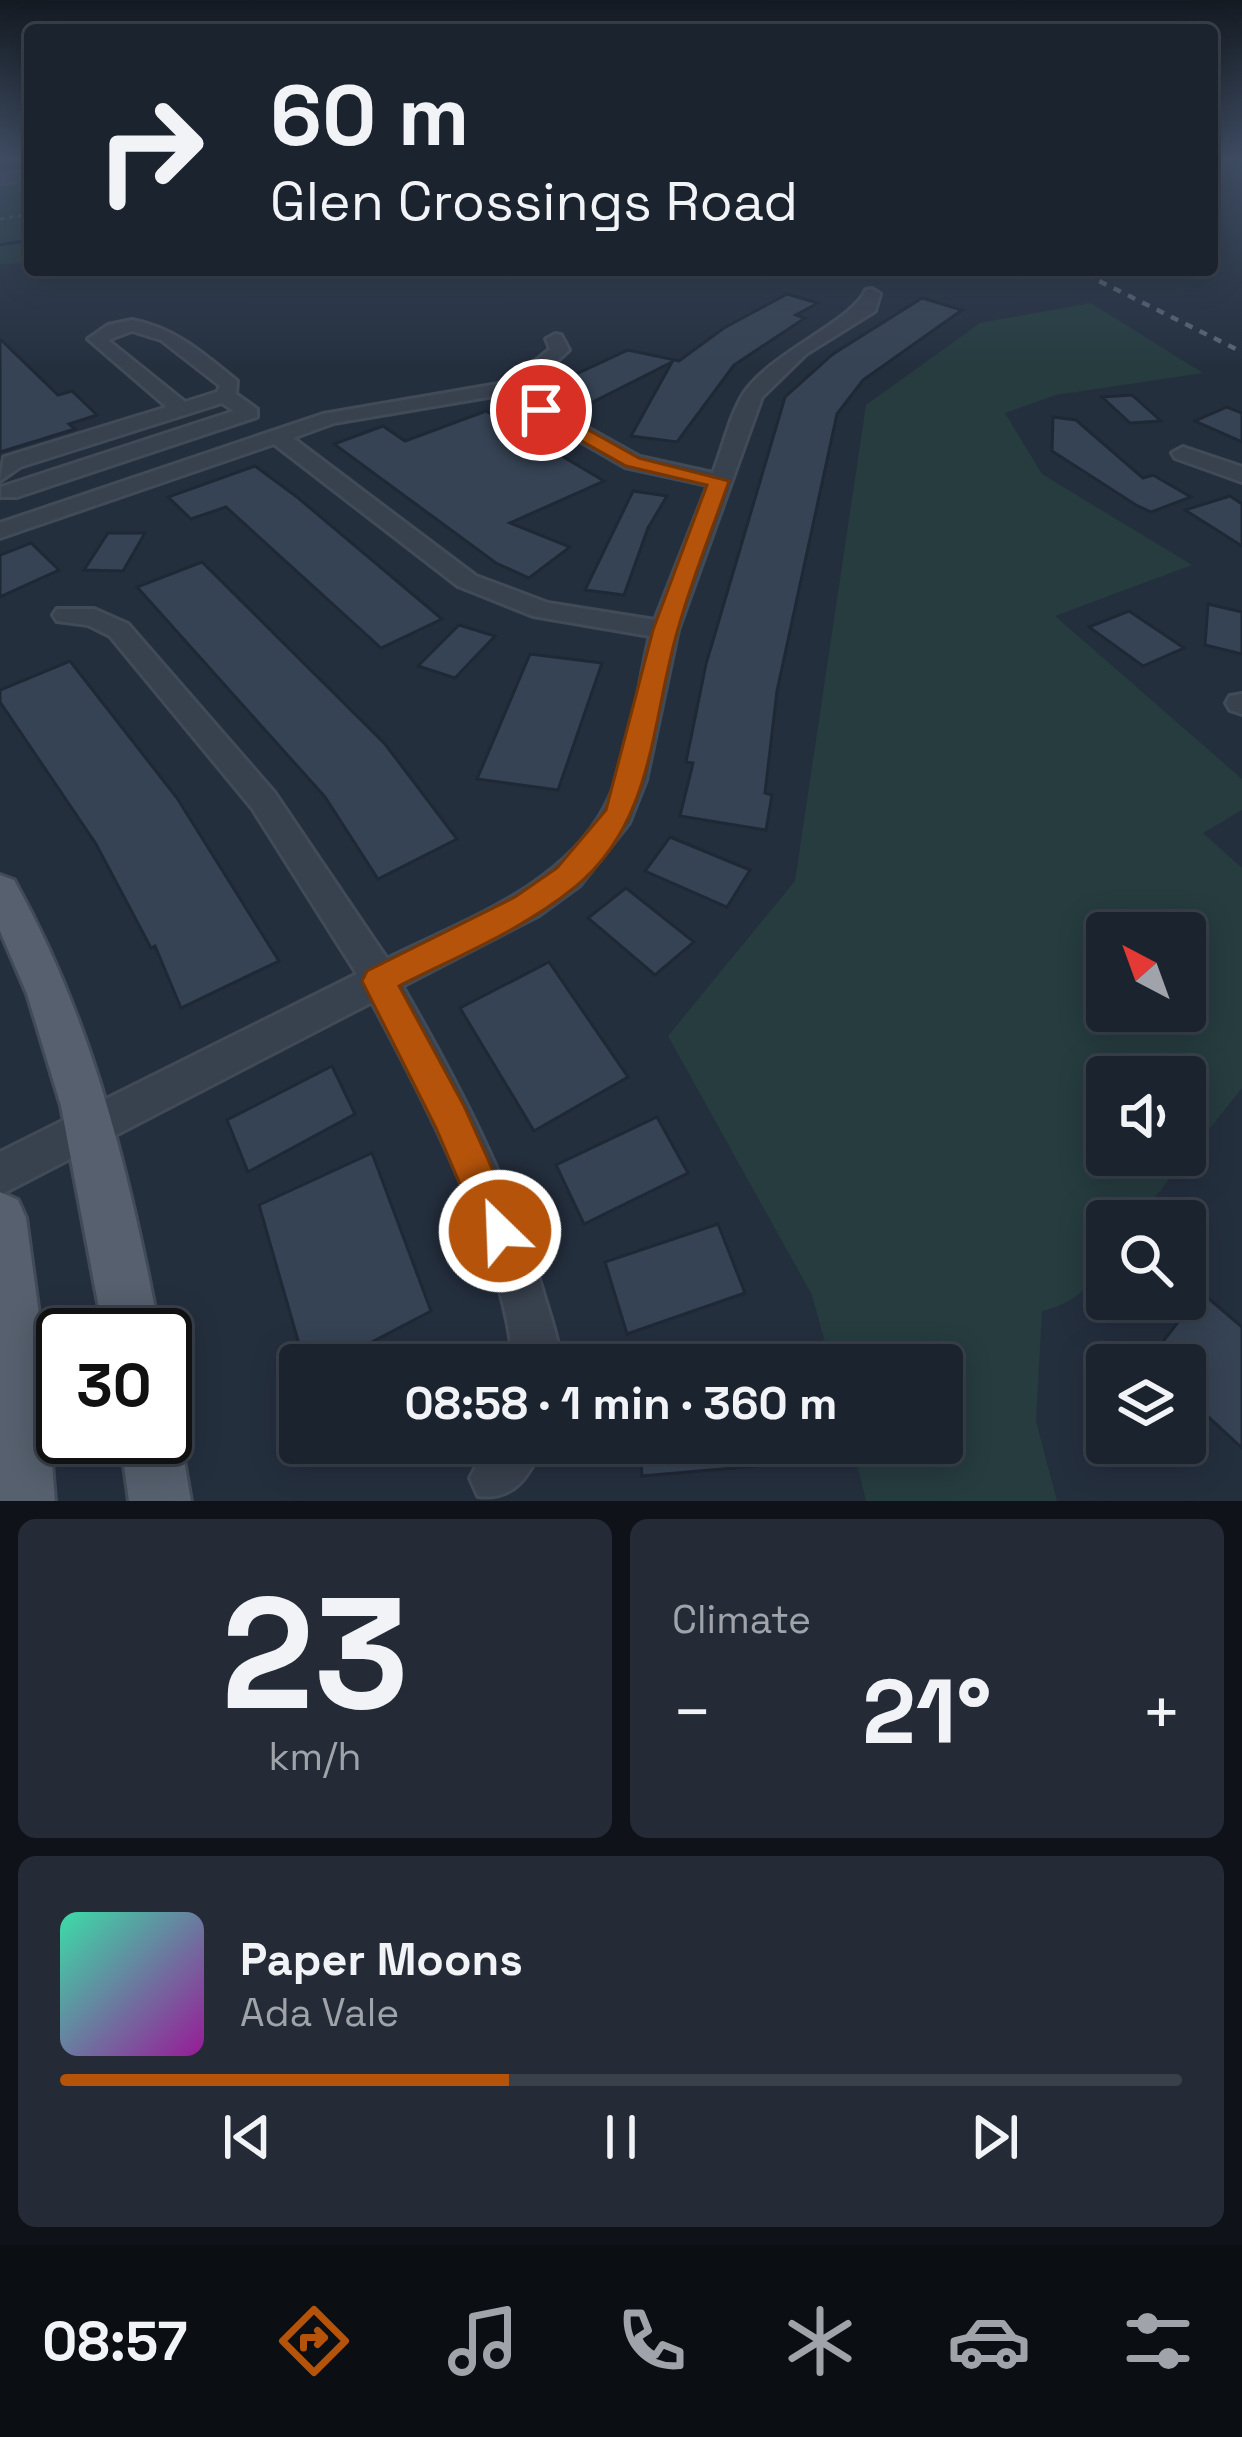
<!DOCTYPE html>
<meta charset="utf-8">
<style>
:root{--surface:#1b232e;--page:#242b36;--text:#f1f3f6;--muted:#a0a4aa;--line:#39404a;--accent:#b45309}
body{margin:0;font-family:"Space Grotesk",sans-serif;background:var(--page);color:var(--text);height:100vh;display:flex;flex-direction:column;font-size:45px;white-space:nowrap}
*{box-sizing:border-box;margin:0}
p{font-size:39px;color:var(--muted)}
.icon{flex:none;width:66px;height:66px;fill:none;stroke:currentColor;stroke-width:2;stroke-linecap:round;stroke-linejoin:round}
.map{position:relative;height:1501px;overflow:hidden}
.side{display:flex;flex-direction:column;gap:18px;padding:18px;background:#0f1319;flex:1}
.side>*{flex:none}
.hud{position:absolute;left:24px;top:24px;width:1194px;height:252px;border-radius:12px;box-shadow:0 6px 30px #0003,0 0 0 3px var(--line);background:#1b232e;color:var(--text);overflow:hidden}
.needle{width:78px;rotate:319deg}
.tools{position:absolute;left:1086px;top:912px;display:grid;gap:24px}
.tools a{display:grid;place-items:center;width:120px;height:120px;border-radius:12px;background:var(--surface);box-shadow:0 6px 30px #0003,0 0 0 3px var(--line);font-size:60px}
.speed{position:absolute;left:36px;top:1308px;display:flex;gap:24px;font-size:60px;font-weight:700;text-align:center}
.speed>*{display:grid;place-content:center;width:156px;height:156px;border-radius:50%;background:var(--surface);box-shadow:0 6px 30px #0003,0 0 0 3px var(--line);line-height:1}
.speed .limit{border:6px solid #111;border-radius:18px;background:#fff;color:#111}
.pin{position:absolute;display:grid;place-items:center;width:102px;height:102px;color:#fff;margin:-51px;border:6px solid #fff;border-radius:50%;box-shadow:0 3px 12px #0007}
.me{position:absolute;width:132px;margin:-66px;rotate:336deg;stroke-linejoin:round;filter:drop-shadow(0 0 9px #0008)}
.turn{display:flex;align-items:center;gap:42px;height:252px;padding:0 48px;font-size:54px}
.turn .icon{width:156px;height:156px;stroke-width:2.5}
.turn b{display:block;font-size:84px;line-height:102px}
.big{font-size:90px;font-weight:600;line-height:1.1}
.side .widget{flex:1;display:flex;flex-direction:column;justify-content:center;gap:18px;min-width:0;padding:0 42px;border-radius:18px;background:var(--page)}
.side .dial{align-items:center;gap:0}
.dial b{font-size:156px;line-height:1}
.song{display:flex;align-items:center;gap:36px}
.cover{width:144px;height:144px;border-radius:18px;background:linear-gradient(135deg,hsl(160 70% 55%),hsl(300 70% 35%))}
.played{height:12px;border-radius:6px;background:linear-gradient(90deg,var(--accent) 40%,var(--line) 40%)}
.keys{display:flex;justify-content:space-around;direction:ltr}
.heat{display:flex;justify-content:space-between;align-items:center;font-size:66px;direction:ltr}
.side .tiles{flex:1;display:grid;gap:18px;grid-template-columns:1fr 1fr}
.widget:last-child{grid-column:span 2}
.trip{position:absolute;left:279px;top:1344px;width:684px;height:120px;border-radius:12px;background:var(--surface);box-shadow:0 6px 30px #0003,0 0 0 3px var(--line);font-weight:600;line-height:120px;text-align:center}
.dock{display:flex;height:192px;justify-content:space-around;align-items:center;background:#0b0e12;color:var(--muted)}
.dock .icon{width:84px;height:84px}
.dock .selected{color:var(--accent)}
.dock b{font-size:54px;color:var(--text)}
.map>svg:first-child{display:block}
</style>
<div class="map">
<svg width="1242" height="1501" viewBox="0 0 1242 1501">
<rect width="100%" height="100%" fill="#242f3e"/>
<g fill="#263c3f" fill-rule="evenodd">
<path d="M30,182V263L0,264V187Z"/>
<path d="M1091,303L1203,373L1056,395L1005,413L1042,474L1192,565L1055,616L1242,779V810L1203,833L1242,868V1088L1136,1221H1107C1107,1268 1089,1300 1042,1311L1036,1421L1057,1501H866L852,1443H942V1365H831L812,1295L668,1036L795,881L866,405L980,323ZM1185,933V1011H1107V933ZM1185,1077V1155H1107V1077Z"/>
</g>
<g fill="none" stroke-linecap="round" stroke-linejoin="round">
<path stroke="#17263c" stroke-width="3" d="M0,245L30,240"/>
</g>
<g fill="#364354" stroke="#1f2835" stroke-width="3">
<path d="M787,294L818,303L796,315L805,318L734,365L677,442L631,436L672,362L583,407L542,390L628,350L679,361L724,328Z"/>
<path d="M922,298L962,310L863,380L837,414L777,691L765,793L772,795L766,830L680,816L693,763L686,762L706,664L785,397L833,354Z"/>
<path d="M0,339L58,395L72,391L97,415L69,424L75,429L0,452Z"/>
<path d="M1132,395L1161,421L1130,423L1102,397Z"/>
<path d="M1227,407L1242,413V442L1195,421Z"/>
<path d="M486,411L604,481L510,523L570,547L529,578L496,563L334,444L383,426L405,441Z"/>
<path d="M1053,417L1076,420L1143,478L1153,475L1191,497L1151,512L1136,505L1052,451Z"/>
<path d="M255,466L297,497L442,619L381,648L226,507L191,519L168,497Z"/>
<path d="M633,491L667,496L648,528L624,595L585,590Z"/>
<path d="M1230,496L1242,504V546L1185,510Z"/>
<path d="M108,533H145L123,571L84,570Z"/>
<path d="M31,543L59,570L0,597V555Z"/>
<path d="M202,562L385,744L457,839L378,879L325,797L137,587Z"/>
<path d="M1208,604L1242,612V654L1205,645Z"/>
<path d="M1129,611L1184,648L1143,666L1089,627Z"/>
<path d="M459,625L495,636L455,678L418,666Z"/>
<path d="M530,654L602,663L558,790L477,779Z"/>
<path d="M70,661L177,798L279,961L181,1008L155,946L151,948L96,844L0,702V690Z"/>
<path d="M670,837L750,870L727,907L645,871Z"/>
<path d="M626,888L694,942L655,975L588,918Z"/>
<path d="M549,962L628,1077L534,1131L460,1008Z"/>
<path d="M332,1066L355,1114L248,1172L227,1120Z"/>
<path d="M657,1117L688,1173L584,1224L556,1165Z"/>
<path d="M372,1153L431,1311L328,1365H305L259,1205Z"/>
<path d="M718,1224L745,1293L627,1334L605,1262Z"/>
<path d="M1201,1292L1242,1327V1448L1185,1395V1365H1145Z"/>
<path d="M640,1443H776L779,1464L642,1476Z"/>
</g>
<g fill="none" stroke-linecap="round" stroke-linejoin="round">
<g stroke="#414a57" stroke-width="6">
<g id="minor">
<path d="M30,170V178L0,184V176Z"/>
<path d="M872,289L880,294L875,311L806,354L762,397L678,630L646,780L629,823L580,885L539,915L402,986C458,1083 511,1185 543,1292C550,1316 559,1340 561,1365H513C508,1260 422,1095 372,1002L0,1195V1152L357,974L252,808L110,636L88,625L57,621L53,615L57,609H94L128,624L274,792L387,959C463,921 563,887 605,807C631,757 637,690 650,636L533,616L458,586L274,444L0,538V523L323,414L498,384L521,373L550,349L546,339L555,334L561,335L569,350L535,381L518,389L640,457L713,473C723,448 730,415 744,393C772,352 852,322 866,290ZM500,395L625,467L708,485L655,620L548,603L476,576L293,438L334,423Z"/>
<path d="M132,320C175,328 204,354 237,381L236,394L257,409V417L17,497H1V487L234,411L222,403L20,467L0,481L4,457L167,407L88,339L108,325ZM132,331L161,340L220,386L217,392L185,402L108,340Z"/>
<path d="M1183,447L1242,467V482L1175,458L1172,453Z"/>
<path d="M1242,694V714L1230,710L1226,703L1230,696Z"/>
<path d="M489,1443H543C531,1473 516,1501 478,1496L470,1478Z"/>
</g>
</g>
<g stroke="#414a57" stroke-width="6">
<g id="major">
<path d="M0,875L14,880C94,1023 130,1176 160,1335H104L61,1106L27,994L0,931Z"/>
<path d="M0,1192L18,1200L26,1218L42,1337L55,1501H0Z"/>
<path d="M165,1413L171,1416L180,1437L191,1501H129L120,1437H165Z"/>
</g>
</g>
<path stroke="#3f5557" stroke-width="3" stroke-dasharray="4.5 4.5" stroke-linecap="butt" d="M0,219L30,214"/>
<use href="#minor" fill="#38414e" fill-rule="evenodd"/>
<use href="#major" fill="#56606e" fill-rule="evenodd"/>
<path stroke="#5a6575" stroke-width="3" stroke-dasharray="6 6" stroke-linecap="butt" d="M1077,270L1091,277"/>
<path stroke="#5a6575" stroke-width="4.5" stroke-dasharray="8 8" stroke-linecap="butt" d="M1085,274L1242,352"/>
</g>
<linearGradient id="sky" x2="0" y2="1"><stop stop-color="#141a22"/><stop offset="0.43" stop-color="#3f4d63"/><stop offset="1" stop-color="#3f4d63" stop-opacity="0"/></linearGradient>
<rect width="1242" height="369" fill="url(#sky)"/>
<path fill="#b45309" stroke="#753606" stroke-width="3" d="M534,407H547L639,458L729,481C712,530 692,579 678,629C651,720 655,822 575,887C524,929 458,956 399,986L464,1106L520,1231L515,1245L500,1251L486,1245L436,1128L362,981L367,971L515,897L557,868L606,810L653,630L707,485L626,466L534,414Z"/>
</svg>
<div class="tools">
<a><svg class="needle" viewBox="-14 -14 28 28"><path d="M0-13l5 13h-10z" fill="#e53935"/><path d="M0 13l5-13h-10z" fill="#a0a4aa"/></svg></a>
<a><svg class="icon" aria-label="sound" viewBox="0 0 24 24"><path d="M4 9h4l5-4v14l-5-4H4zM17 9q2 3 0 6"/></svg></a>
<a><svg class="icon" aria-label="search" viewBox="0 0 24 24"><circle cx="10" cy="10" r="6"/><path d="M15 15l6 6"/></svg></a>
<a><svg class="icon" aria-label="layers" viewBox="0 0 24 24"><path d="M12 4l9 5-9 5-9-5zM3 14l9 5 9-5"/></svg></a>
</div>
<div class="speed"><div class="limit">30</div></div>
<div class="pin" style="left:541px;top:410px;background:#d93025"><svg class="icon" aria-label="arrive" viewBox="0 0 24 24"><path d="M6 21V4h12l-3 4 3 4H6"/></svg></div>
<svg class="me" style="left:500px;top:1231px" viewBox="-20 -20 40 40"><circle r="17" fill="#b45309" stroke="#fff" stroke-width="3"/><path d="M0-11L8 9 0 5-8 9z" fill="#fff"/></svg>
<div class="trip">08:58 · 1 min · 360 m</div>
<div class="hud">
<div class="turn"><svg class="icon" aria-label="right" viewBox="0 0 24 24"><path d="M7 20v-9h11M14 6l5 5-5 5"/></svg><div><b>60 m</b>Glen Crossings Road</div></div>
</div>
</div>
<section class="side">
<div class="tiles">
<div class="widget dial"><b>23</b><p>km/h</p></div>
<div class="widget"><p>Climate</p>
<div class="heat"><a>−</a><b class="big">21°</b><a>+</a></div>
</div>
<div class="widget">
<div class="song"><i class="cover"></i><div><b>Paper Moons</b><p>Ada Vale</p></div></div>
<div class="played"></div>
<div class="keys"><svg class="icon" aria-label="previous" viewBox="0 0 24 24"><path d="M18 5L8 12l10 7zM5 5v14"/></svg><svg class="icon" aria-label="pause" viewBox="0 0 24 24"><path d="M8 5v14M16 5v14"/></svg><svg class="icon" aria-label="next" viewBox="0 0 24 24"><path d="M6 5l10 7-10 7zM19 5v14"/></svg></div>
</div>
</div>
</section>
<nav class="dock">
<b>08:57</b>
<svg class="icon selected" aria-label="directions" viewBox="0 0 24 24"><path d="M12 3l9 9-9 9-9-9zM9 14v-3h6M13 9l2 2-2 2"/></svg>
<svg class="icon" aria-label="music" viewBox="0 0 24 24"><path d="M9 18V5l10-2v13"/><circle cx="6" cy="18" r="3"/><circle cx="16" cy="16" r="3"/></svg>
<svg class="icon" aria-label="phone" viewBox="0 0 24 24"><path d="M5 4h4l2 5-3 2q2 4 5 5l2-3 5 2v4C11 20 4 13 5 4z"/></svg>
<svg class="icon" aria-label="climate" viewBox="0 0 24 24"><path d="M12 3v18M4 7l16 10M4 17L20 7"/></svg>
<svg class="icon" aria-label="car" viewBox="0 0 24 24"><path d="M5 17H2v-5l4-1 3-4h7l3 4 3 1v5h-3M9 17h6M6 11h13"/><circle cx="7" cy="17" r="2"/><circle cx="17" cy="17" r="2"/></svg>
<svg class="icon" aria-label="filters" viewBox="0 0 24 24"><path d="M4 7h16M4 17h16"/><circle cx="9" cy="7" r="2"/><circle cx="15" cy="17" r="2"/></svg>
</nav>
